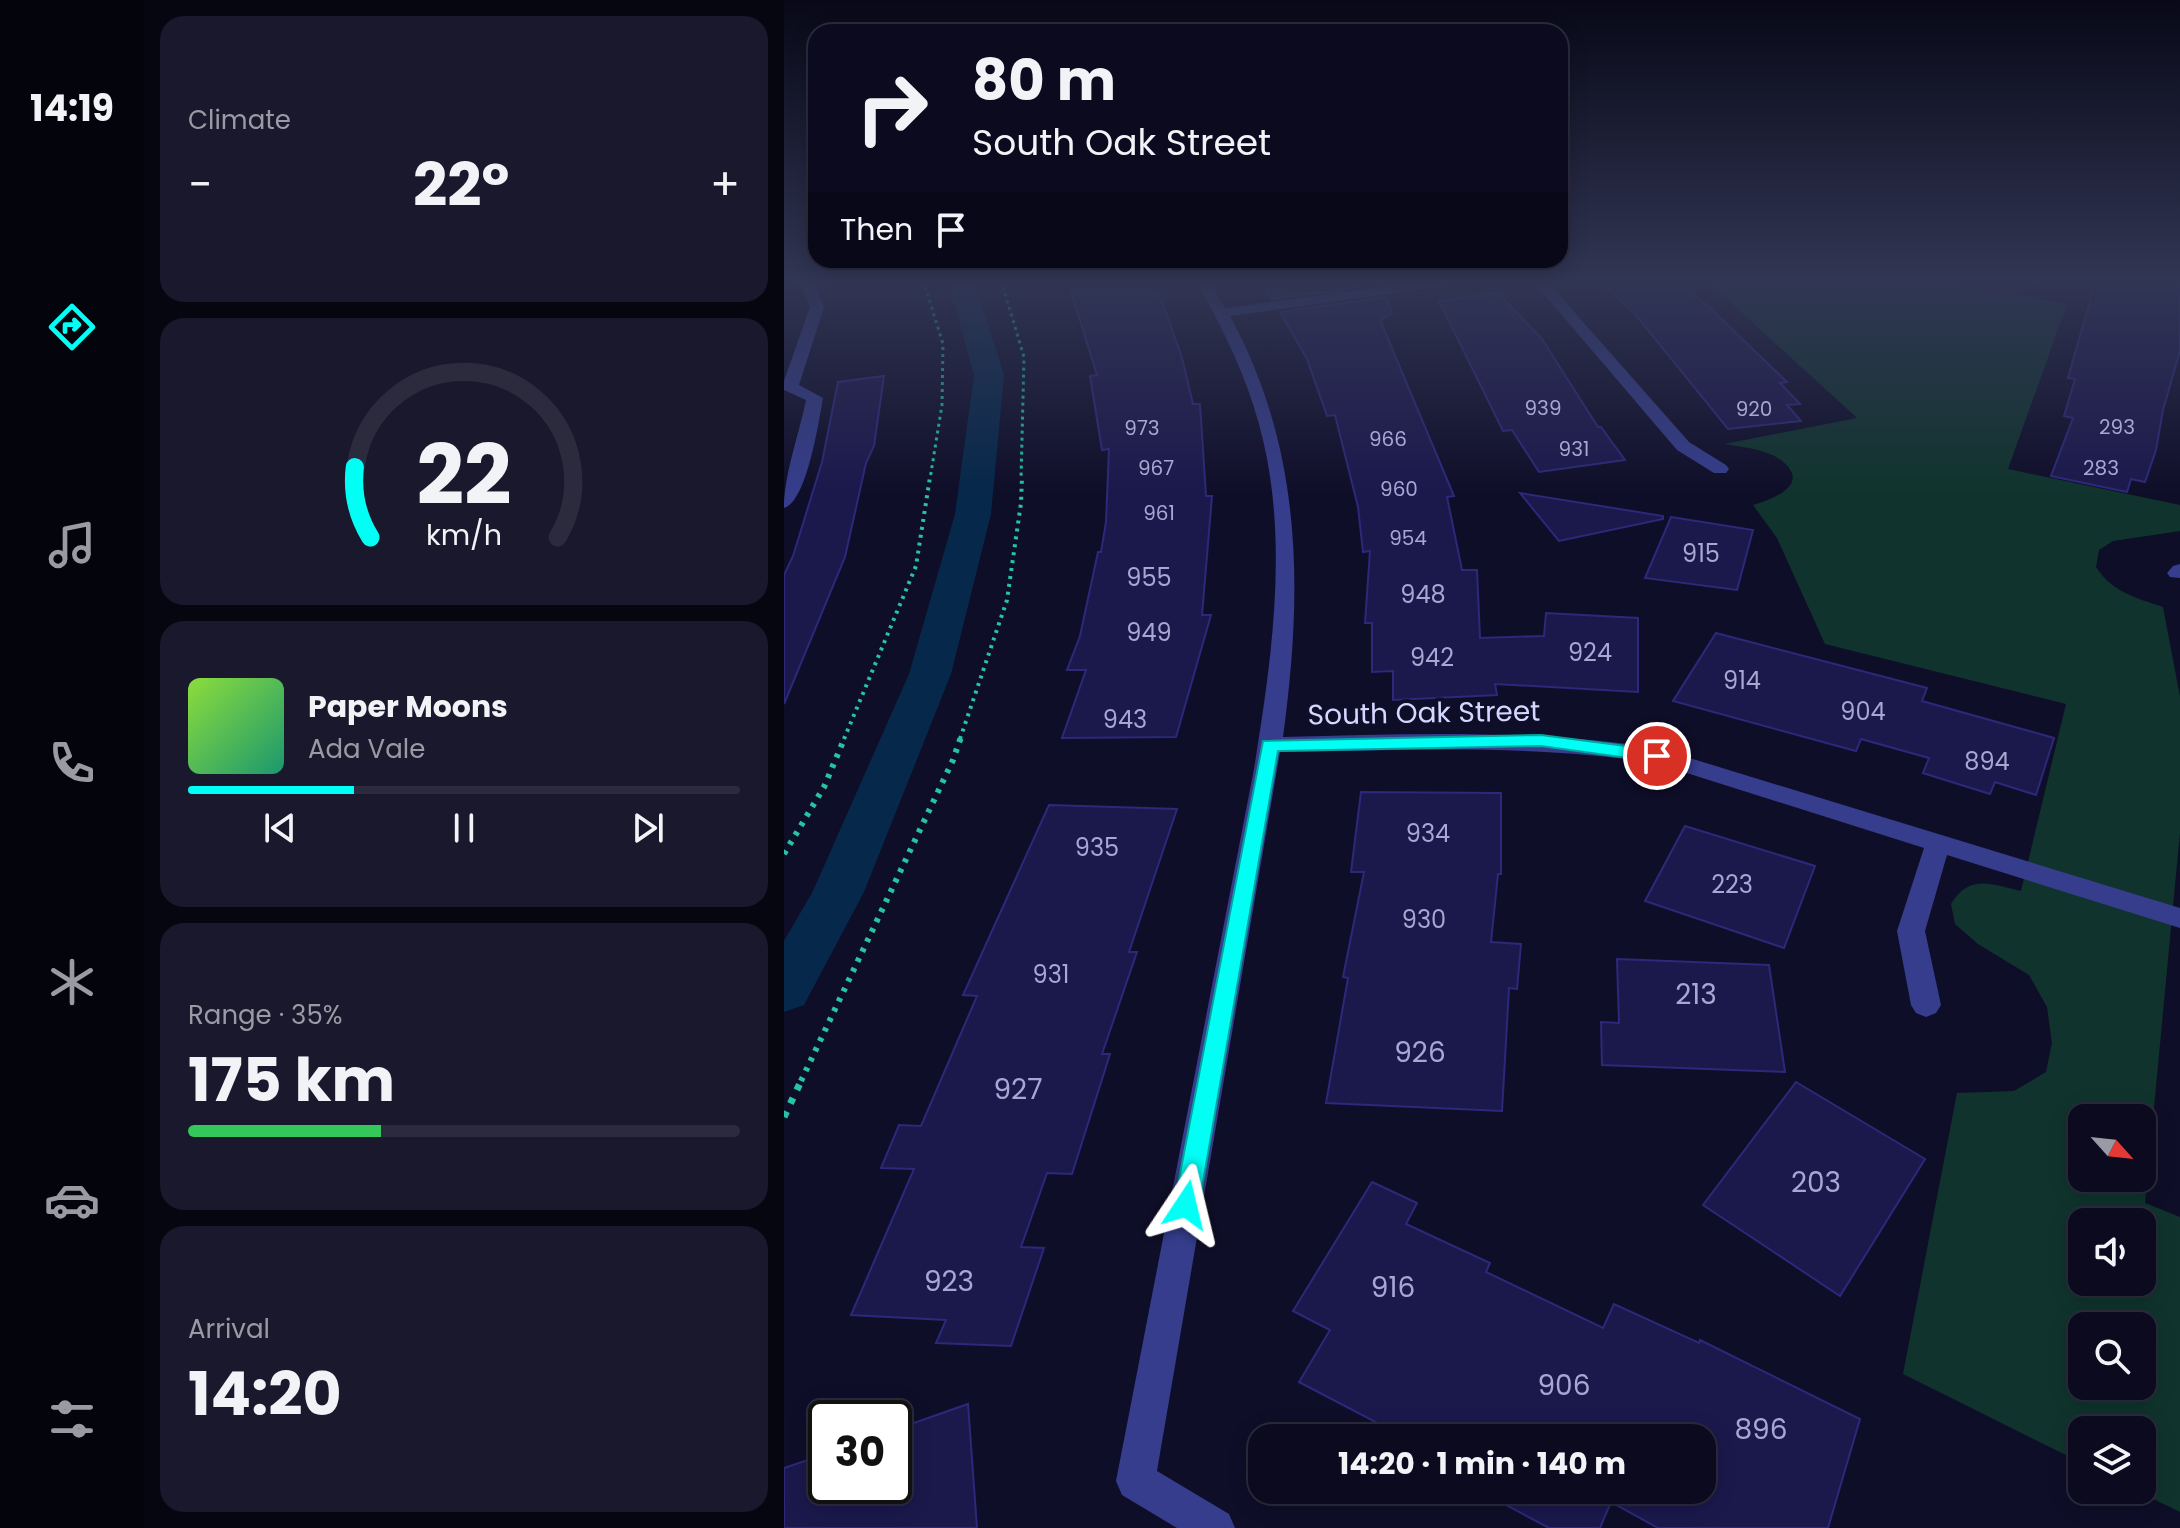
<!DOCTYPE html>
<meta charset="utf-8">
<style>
:root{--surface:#0b0a1f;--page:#19182c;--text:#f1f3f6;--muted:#9a9aa4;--line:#2b2b3d;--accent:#02fff6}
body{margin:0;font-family:Poppins,sans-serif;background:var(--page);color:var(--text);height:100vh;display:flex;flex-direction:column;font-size:30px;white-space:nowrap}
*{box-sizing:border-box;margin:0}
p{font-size:26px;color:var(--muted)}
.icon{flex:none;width:44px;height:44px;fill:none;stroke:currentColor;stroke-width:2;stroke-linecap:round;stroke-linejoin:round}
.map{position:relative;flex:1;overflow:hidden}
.side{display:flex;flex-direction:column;gap:16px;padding:16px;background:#060611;width:640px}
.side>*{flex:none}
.guide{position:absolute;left:24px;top:24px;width:760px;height:244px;border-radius:24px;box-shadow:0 4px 20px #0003,0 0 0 2px var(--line);background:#0b0a1f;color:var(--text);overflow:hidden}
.needle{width:52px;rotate:117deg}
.fabs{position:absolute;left:1284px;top:1104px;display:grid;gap:16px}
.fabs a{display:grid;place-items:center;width:88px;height:88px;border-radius:16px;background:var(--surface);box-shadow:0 4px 20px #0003,0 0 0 2px var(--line);font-size:40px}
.speed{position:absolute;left:24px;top:1400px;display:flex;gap:16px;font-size:40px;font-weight:700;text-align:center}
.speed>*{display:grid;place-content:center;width:104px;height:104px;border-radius:50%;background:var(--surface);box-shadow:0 4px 20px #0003,0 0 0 2px var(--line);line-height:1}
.speed .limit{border:4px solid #111;border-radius:12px;background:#fff;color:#111}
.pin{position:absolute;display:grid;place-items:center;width:68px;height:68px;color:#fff;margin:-34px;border:4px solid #fff;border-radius:50%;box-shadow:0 2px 8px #0007}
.me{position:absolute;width:88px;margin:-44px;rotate:10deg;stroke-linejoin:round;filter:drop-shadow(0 0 6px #0008)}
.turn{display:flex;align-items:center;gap:28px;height:168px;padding:0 32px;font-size:36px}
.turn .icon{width:104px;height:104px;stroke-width:2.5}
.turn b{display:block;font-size:56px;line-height:68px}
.then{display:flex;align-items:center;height:76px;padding:0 32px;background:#0003;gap:16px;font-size:30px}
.big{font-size:60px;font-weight:700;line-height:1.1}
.side .card{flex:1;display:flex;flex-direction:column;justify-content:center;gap:12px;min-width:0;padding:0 28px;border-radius:24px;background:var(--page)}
.side .dial{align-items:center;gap:0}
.dial svg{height:208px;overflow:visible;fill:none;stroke:var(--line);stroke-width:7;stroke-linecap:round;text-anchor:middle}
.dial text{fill:var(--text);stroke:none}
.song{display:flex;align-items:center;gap:24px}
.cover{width:96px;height:96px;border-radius:12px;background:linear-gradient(135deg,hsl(90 70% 55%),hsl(160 70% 35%))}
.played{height:8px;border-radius:4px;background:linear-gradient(90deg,var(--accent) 30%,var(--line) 30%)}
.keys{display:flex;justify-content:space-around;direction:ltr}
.heat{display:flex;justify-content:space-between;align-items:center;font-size:44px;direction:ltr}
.charge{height:12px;border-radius:6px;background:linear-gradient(90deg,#34c759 35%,var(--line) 0)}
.trip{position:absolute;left:464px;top:1424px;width:468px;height:80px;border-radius:24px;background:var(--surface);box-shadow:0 4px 20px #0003,0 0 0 2px var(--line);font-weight:700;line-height:80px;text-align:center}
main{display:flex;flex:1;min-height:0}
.tab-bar{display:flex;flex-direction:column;width:144px;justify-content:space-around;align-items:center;background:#04040c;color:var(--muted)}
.tab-bar .icon{width:56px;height:56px}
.tab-bar .active{color:var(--accent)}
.tab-bar b{font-size:36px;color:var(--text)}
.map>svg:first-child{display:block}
</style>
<main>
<nav class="tab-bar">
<b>14:19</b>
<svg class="icon active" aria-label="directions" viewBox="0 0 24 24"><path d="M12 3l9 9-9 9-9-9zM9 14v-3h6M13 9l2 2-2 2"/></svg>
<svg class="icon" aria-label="music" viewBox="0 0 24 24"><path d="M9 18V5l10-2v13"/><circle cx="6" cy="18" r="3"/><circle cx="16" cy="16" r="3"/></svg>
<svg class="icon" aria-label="phone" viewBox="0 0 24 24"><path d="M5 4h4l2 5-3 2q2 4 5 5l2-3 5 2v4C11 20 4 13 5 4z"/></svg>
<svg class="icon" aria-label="climate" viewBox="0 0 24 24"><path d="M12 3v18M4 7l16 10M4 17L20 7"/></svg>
<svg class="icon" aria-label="car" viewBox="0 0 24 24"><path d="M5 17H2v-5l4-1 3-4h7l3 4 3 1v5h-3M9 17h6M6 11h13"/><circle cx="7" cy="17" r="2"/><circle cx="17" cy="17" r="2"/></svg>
<svg class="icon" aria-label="filters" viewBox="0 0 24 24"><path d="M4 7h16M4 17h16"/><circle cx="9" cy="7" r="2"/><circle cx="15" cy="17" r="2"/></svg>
</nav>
<section class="side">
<div class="card"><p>Climate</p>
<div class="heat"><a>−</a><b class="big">22°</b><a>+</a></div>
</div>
<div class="card dial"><svg viewBox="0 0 100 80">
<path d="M14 69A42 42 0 1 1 86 69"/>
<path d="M14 69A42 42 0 0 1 8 42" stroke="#02fff6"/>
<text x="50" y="56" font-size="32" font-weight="700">22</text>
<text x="50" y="72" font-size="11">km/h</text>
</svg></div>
<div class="card">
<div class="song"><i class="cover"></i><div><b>Paper Moons</b><p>Ada Vale</p></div></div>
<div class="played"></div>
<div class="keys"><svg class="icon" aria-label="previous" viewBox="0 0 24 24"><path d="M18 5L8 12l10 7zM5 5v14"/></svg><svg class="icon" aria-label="pause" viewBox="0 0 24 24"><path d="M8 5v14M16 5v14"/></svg><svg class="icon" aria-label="next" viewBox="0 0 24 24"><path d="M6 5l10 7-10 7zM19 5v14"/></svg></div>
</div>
<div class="card"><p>Range · 35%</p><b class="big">175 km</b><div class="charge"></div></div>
<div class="card"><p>Arrival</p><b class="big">14:20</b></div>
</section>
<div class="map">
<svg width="1396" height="1528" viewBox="0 0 1396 1528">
<rect width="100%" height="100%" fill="#0f0e29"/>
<path fill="#10342d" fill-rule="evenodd" d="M922,280H1145L1283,304L1224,469L1396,505V531L1329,541L1315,550L1312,567C1328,592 1352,598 1379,607L1396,697V832L1361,1203L1396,1217V1512L1351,1490H1358V1430H1298V1463L1119,1374L1173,1093L1230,1091L1262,1072L1268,1043L1263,1007L1245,975L1194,944L1171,924L1167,904C1186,873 1208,885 1237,891L1282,704L1041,644L993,538L969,505C990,499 1028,484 997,460C982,449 958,447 940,444L1073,418ZM1298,1118H1358V1178H1298ZM1298,1222H1358V1282H1298ZM1298,1326H1358V1386H1298Z"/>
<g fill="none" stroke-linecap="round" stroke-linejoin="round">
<path fill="#06284a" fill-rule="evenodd" d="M164,280H190L220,375L207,514L167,674L80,892L20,1005L0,1012V941L29,891L125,674L171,514L190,375Z"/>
</g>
<g fill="#1b184c" stroke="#2d287a" stroke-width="2">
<path d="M340,280H363L378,301L398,358L409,404H416L422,496H428L418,615H427L392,737L278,738L302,670H283L296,636L314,552H317L322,522L325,449L318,450L306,376L313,375L286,288Z"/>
<path d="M476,280H596L598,284L488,299Z"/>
<path d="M814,280H891L924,306L1003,382L996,383L1016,404L1003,405L1017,421L944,429L851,314Z"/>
<path d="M1312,280H1396V351L1379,410L1372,450L1361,482L1347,479L1343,492L1267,476L1289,418L1280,416L1291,379L1284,378Z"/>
<path d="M714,293L758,339L814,427H817L841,460L755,472L728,430L719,431L655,301Z"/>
<path d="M602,297L608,313L596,320L670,496L663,497L678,570H693L696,638L760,636L762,613L854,618V692L711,684L713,695L609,700V671L588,672V623H581L586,551L579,552L574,507L551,415L543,416L523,359L496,312Z"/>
<path d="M100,376L90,446L82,463L61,557L0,704V575L9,556L38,462L54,382Z"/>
<path d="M736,493L879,516V519L775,541Z"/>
<path d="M887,517L969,530L953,590L861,578Z"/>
<path d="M932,633L1143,688L1138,701L1270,738L1252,795L1211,782L1206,794L1139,773L1145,758L1077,739L1072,751L889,701Z"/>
<path d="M577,792L717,793V874H714L707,942L737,944L733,989L725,988L718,1111L542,1103L564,978L559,977L580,872H567Z"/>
<path d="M265,805L393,809L345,952H353L318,1054H326L288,1174L263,1173L237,1247L260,1248L227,1346L152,1343L162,1320L67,1315L130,1169L97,1168L115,1125L137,1126L193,996L179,995Z"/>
<path d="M901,826L1031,866L1000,948L861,901Z"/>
<path d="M833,959L985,965L1001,1072L818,1065L817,1022L835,1023Z"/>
<path d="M1012,1082L1141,1159L1056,1296L919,1205Z"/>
<path d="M588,1182L633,1203L622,1224L706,1263L702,1272L819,1328L830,1304L915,1343L916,1340L1076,1419L1044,1528H874L827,1502L816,1528H765L694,1490H918V1438H622L515,1382L546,1330L509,1311Z"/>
<path d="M184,1404L193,1528H0V1468L42,1454V1486H110V1430Z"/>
</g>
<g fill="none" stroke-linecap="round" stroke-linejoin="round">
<g stroke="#25c4a4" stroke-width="3" stroke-dasharray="3 4" stroke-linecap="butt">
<path d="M139,280L159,344L158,405L146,479"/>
<path d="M217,280L240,357L237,479"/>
</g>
<g stroke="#25c4a4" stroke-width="4" stroke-dasharray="3 5" stroke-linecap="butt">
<path d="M60,739L132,566L146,477"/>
<path d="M176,739L223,600L237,503L238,477"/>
</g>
<g stroke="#25c4a4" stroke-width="6" stroke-dasharray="4 7" stroke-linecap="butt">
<path d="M0,854L40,787L61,737"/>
<path d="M17,1081L169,760L177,737"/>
</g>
<path stroke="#25c4a4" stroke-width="7" stroke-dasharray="6 9" stroke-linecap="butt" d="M0,1117L18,1079"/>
<g fill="#353d8c" fill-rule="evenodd">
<path d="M14,280H28L40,307L15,385L39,398C35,420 23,502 0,508C0,474 15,435 22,400L0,390V381L26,307Z"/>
<path d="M411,280H425L441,308L650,280H684L677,284L446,316C519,450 519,590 499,737C624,734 748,729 873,748L1396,908V928L1163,855L1141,931L1157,1005L1152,1013L1142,1017L1132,1013L1127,1005L1113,931L1140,848L871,763C746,744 622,750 496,752L373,1471L445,1514L451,1528H393L338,1495L332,1481L470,769C488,657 506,536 475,424C461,373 438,326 411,280Z"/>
<path d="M748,280H762L905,442L942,465L945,469L942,473H930L893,450Z"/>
<path d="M1396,564V578L1386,577L1383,573L1389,566Z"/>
</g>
</g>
<linearGradient id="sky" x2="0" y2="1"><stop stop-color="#080817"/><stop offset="0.57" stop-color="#313654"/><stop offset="1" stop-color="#313654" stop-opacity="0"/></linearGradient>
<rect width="1396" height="494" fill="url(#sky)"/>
<path fill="#02fff6" stroke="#01a6a0" stroke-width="2" d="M757,735L873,750L882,756L873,762L757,746L494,751L415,1205L411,1213L402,1217L393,1213L390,1205L479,741Z"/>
<g text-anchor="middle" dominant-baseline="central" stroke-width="8" stroke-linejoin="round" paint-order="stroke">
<g font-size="20" fill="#a7a7d2">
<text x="759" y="408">939</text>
<text x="970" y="409">920</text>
<text x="1333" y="427">293</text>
<text x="358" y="428">973</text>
<text x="604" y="439">966</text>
<text x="790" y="449">931</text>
<text x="372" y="468">967</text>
<text x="1317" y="468">283</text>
<text x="615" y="489">960</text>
<text x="375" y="513">961</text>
<text x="624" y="538">954</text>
</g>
<g font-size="24" fill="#a7a7d2">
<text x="917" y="553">915</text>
<text x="365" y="577">955</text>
<text x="639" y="594">948</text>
<text x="365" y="632">949</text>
<text x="806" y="652">924</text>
<text x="648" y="657">942</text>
<text x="958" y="680">914</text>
<text x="1079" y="711">904</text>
<text x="341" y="719">943</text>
<text x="1203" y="761">894</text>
<text x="644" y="833">934</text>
<text x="313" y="847">935</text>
<text x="948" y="884">223</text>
<text x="640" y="919">930</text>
<text x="267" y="974">931</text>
</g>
<g font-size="28" fill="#d6d7ff" stroke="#0f0e29">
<text transform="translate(640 713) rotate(-1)">South Oak Street</text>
</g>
<g font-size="28" fill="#a7a7d2">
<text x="912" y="994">213</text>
<text x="636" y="1052">926</text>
<text x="234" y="1089">927</text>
<text x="1032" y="1182">203</text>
<text x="165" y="1281">923</text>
<text x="609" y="1287">916</text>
<text x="780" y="1385">906</text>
<text x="977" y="1429">896</text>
</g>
</g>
</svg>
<div class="fabs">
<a><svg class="needle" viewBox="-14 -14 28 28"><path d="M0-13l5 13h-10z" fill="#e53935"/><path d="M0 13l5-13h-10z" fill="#9a9aa4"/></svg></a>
<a><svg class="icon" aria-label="sound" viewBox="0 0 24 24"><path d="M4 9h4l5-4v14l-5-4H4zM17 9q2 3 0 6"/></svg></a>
<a><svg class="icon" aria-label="search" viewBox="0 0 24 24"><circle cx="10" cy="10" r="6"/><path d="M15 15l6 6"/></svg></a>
<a><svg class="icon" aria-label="layers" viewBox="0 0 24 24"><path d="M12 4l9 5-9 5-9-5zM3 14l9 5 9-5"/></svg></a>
</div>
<div class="speed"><div class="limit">30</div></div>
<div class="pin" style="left:873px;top:756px;background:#d93025"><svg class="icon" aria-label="arrive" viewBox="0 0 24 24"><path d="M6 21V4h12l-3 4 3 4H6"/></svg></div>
<svg class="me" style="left:402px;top:1205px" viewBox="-20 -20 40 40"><path d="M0-17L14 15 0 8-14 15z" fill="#02fff6" stroke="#fff" stroke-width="4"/></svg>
<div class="trip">14:20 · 1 min · 140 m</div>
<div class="guide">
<div class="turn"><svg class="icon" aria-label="right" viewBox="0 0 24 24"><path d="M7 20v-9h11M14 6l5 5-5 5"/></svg><div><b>80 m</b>South Oak Street</div></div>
<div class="then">Then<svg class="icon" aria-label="arrive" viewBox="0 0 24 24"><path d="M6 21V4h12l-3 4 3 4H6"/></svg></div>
</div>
</div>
</main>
